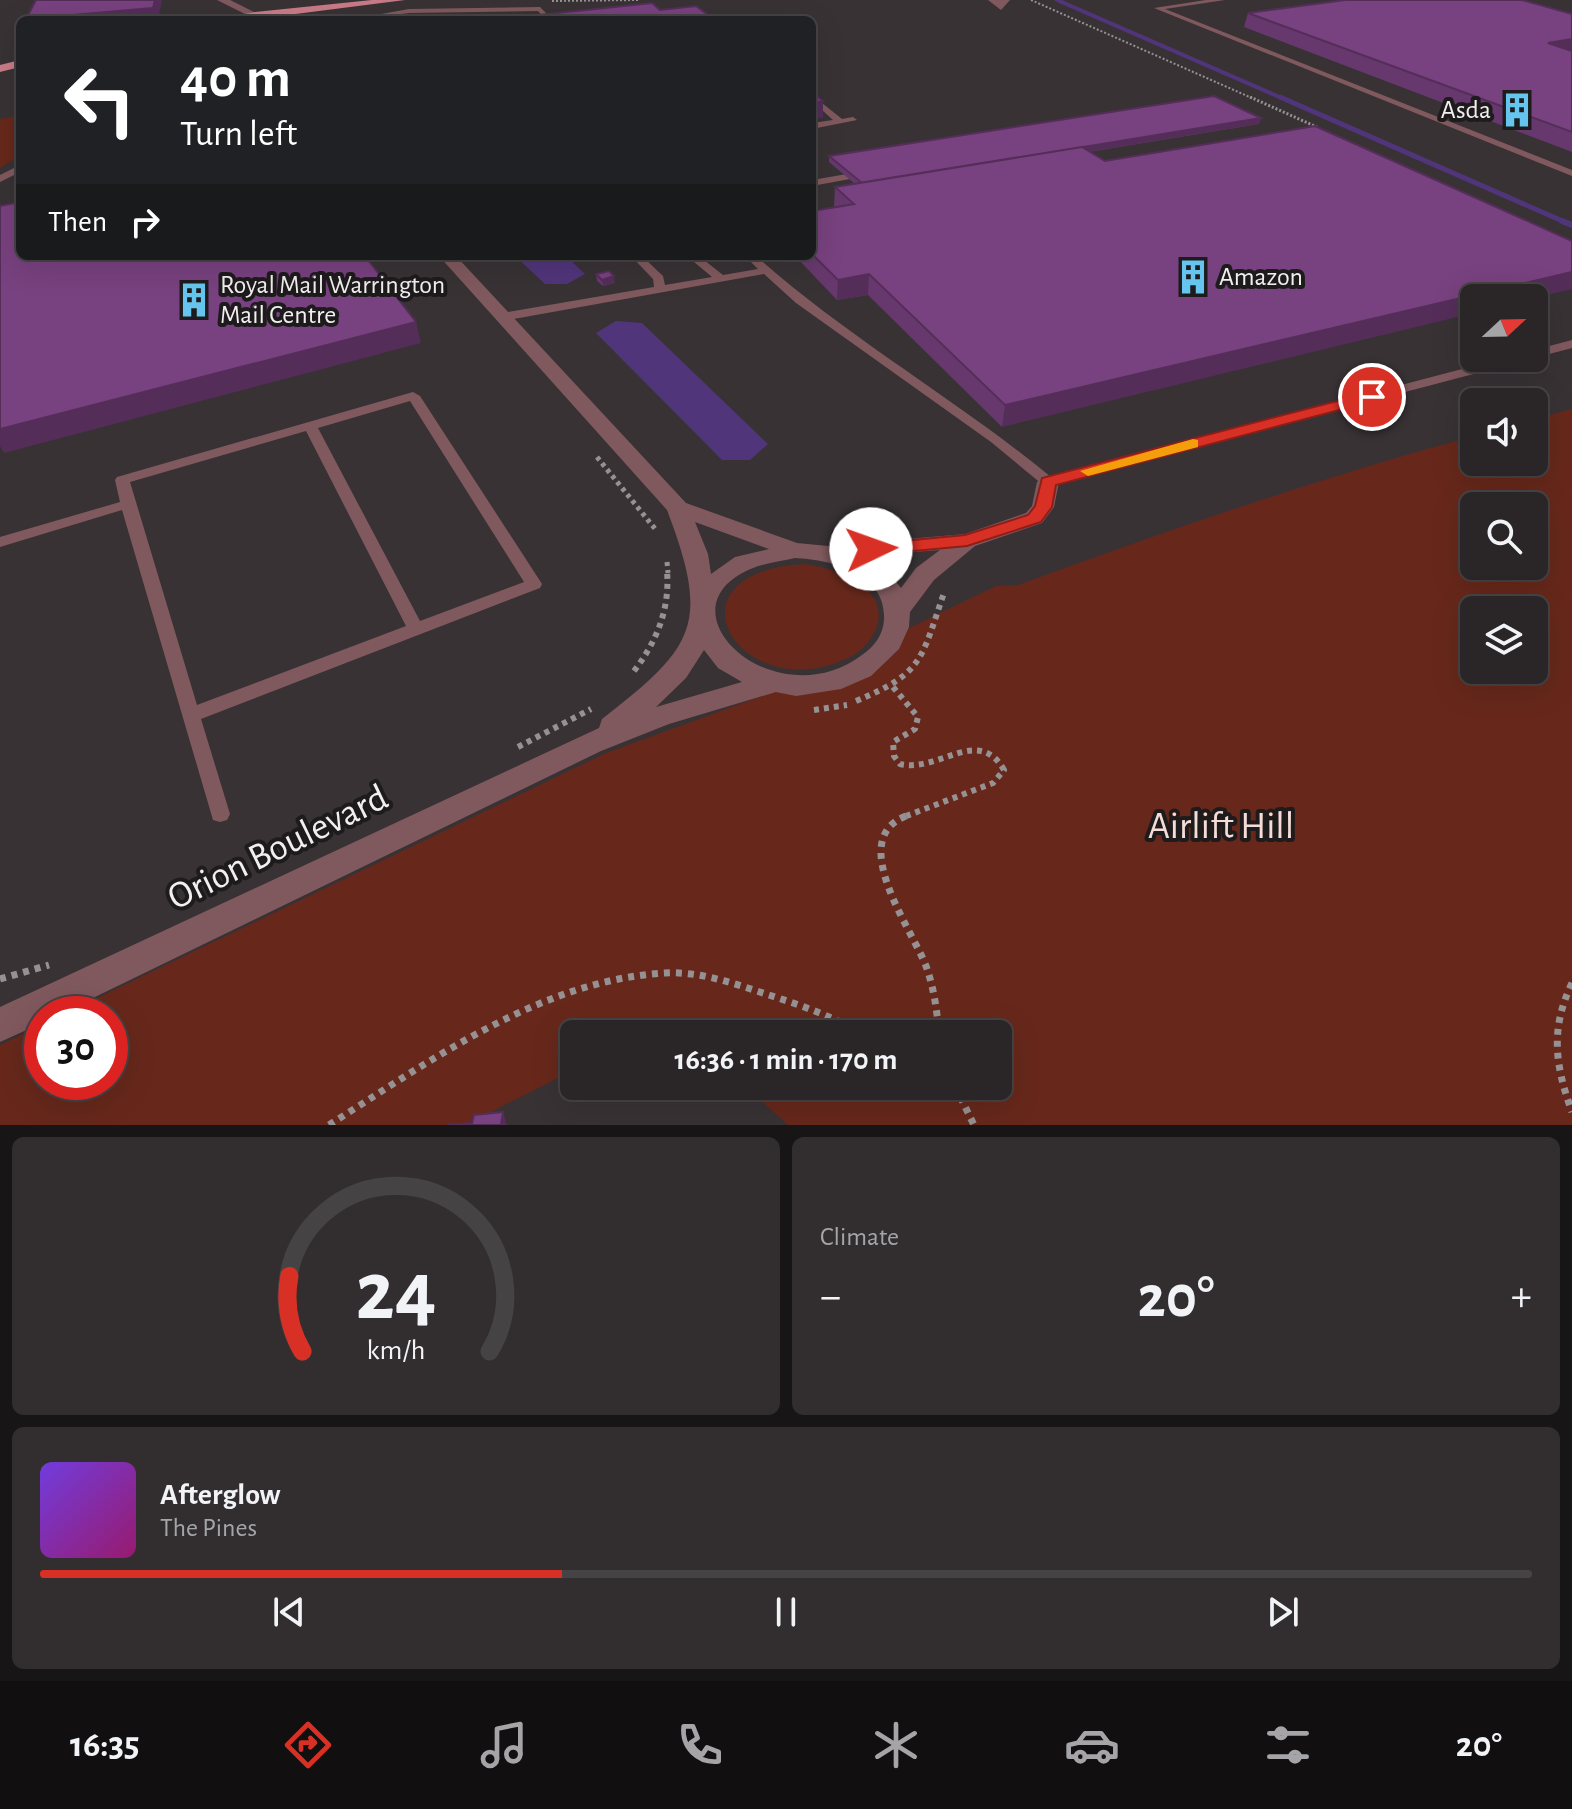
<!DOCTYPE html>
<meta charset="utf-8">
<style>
:root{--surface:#2a2628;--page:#322e30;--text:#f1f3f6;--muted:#a5a5a8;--line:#464345;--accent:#d93025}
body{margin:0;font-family:"Alegreya Sans",sans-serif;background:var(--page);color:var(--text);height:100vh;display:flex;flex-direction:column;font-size:30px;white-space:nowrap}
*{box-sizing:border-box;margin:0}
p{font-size:26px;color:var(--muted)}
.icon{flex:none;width:44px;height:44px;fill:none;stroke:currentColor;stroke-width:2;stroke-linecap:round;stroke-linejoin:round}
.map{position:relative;height:1125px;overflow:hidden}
.sheet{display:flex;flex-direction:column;gap:12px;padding:12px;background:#171516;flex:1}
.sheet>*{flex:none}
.hud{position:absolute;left:16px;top:16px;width:800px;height:244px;border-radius:12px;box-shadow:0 8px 32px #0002,0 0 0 2px var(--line);background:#202124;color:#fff;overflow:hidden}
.needle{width:52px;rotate:68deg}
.controls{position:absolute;left:1460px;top:284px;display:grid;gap:16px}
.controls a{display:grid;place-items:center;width:88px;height:88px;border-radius:12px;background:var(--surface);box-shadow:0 8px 32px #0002,0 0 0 2px var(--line);font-size:40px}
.speed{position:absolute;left:24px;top:996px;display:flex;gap:16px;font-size:40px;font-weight:700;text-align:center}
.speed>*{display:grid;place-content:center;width:104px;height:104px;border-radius:50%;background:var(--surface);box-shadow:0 8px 32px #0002,0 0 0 2px var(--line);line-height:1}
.speed .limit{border:12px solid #d22;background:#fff;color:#111}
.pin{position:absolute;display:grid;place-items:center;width:68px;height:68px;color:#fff;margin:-34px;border:4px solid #fff;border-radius:50%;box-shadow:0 2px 8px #0007}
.me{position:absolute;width:88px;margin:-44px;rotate:87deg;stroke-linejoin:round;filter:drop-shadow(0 0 6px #0008)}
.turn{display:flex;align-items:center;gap:28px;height:168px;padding:0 32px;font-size:36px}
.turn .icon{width:104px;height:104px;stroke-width:2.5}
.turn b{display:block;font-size:56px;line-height:68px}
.then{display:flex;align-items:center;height:76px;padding:0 32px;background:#0003;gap:16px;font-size:30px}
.big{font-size:60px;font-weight:700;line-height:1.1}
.sheet .widget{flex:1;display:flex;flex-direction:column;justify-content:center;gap:12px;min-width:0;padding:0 28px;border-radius:12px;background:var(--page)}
.sheet .dial{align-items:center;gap:0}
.dial svg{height:208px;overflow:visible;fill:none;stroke:var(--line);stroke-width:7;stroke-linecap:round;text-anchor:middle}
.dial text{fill:var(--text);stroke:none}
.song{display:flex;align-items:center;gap:24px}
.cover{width:96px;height:96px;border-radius:12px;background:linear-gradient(135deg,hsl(260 70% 55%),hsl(320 70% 35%))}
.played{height:8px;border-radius:4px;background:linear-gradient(90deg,var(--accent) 35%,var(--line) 35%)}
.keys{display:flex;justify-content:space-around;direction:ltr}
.heat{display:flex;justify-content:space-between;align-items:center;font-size:44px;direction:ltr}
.sheet .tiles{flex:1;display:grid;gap:12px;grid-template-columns:1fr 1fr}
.widget:last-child{grid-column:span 2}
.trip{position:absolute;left:560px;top:1020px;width:452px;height:80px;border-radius:12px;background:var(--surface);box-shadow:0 8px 32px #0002,0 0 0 2px var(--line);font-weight:700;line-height:80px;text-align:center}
.tabs{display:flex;height:128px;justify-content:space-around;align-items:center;background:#110f10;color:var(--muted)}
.tabs .icon{width:56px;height:56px}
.tabs .current{color:var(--accent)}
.tabs b{font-size:36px;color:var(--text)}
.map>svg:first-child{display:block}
</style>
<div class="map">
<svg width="1572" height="1125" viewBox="0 0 1572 1125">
<rect width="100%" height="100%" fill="#383235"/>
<g fill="#67281b" fill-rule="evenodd">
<path d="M20,112V156L0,168V119L18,116Z"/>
<path d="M1572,409V1125H788L745,1086H998V1034H574V1070L465,1125H0V1045L42,1025V1082H110V1014H64L606,753L778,690L844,678L907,629L996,586L1018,585C1168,530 1319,478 1474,436V462H1534V419ZM1474,506H1534V566H1474ZM1474,610H1534V670H1474Z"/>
<path d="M806,564C836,569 892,587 876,629C871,640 863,650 852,656C741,713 655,571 806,564Z"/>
</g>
<g fill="#51357b">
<path d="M515,256H566L585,274L567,284H545Z"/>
<path d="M616,321L642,323L768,444L750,460H722L596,333Z"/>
</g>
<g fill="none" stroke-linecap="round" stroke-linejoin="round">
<path stroke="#51357b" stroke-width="4" d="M1057,0L1284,99"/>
<path stroke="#51357b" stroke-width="5" d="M1280,97L1567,223"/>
<path stroke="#51357b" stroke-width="6" d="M1562,221L1572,225"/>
<g stroke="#969193" stroke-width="2" stroke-dasharray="2 2" stroke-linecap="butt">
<path d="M1031,0L1254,99"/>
<path d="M552,1L639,0"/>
</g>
<path stroke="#969193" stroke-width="3" stroke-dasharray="2 2" stroke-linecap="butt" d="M1250,97L1319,128"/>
<g stroke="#969193" stroke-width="5" stroke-dasharray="4 4" stroke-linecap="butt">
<path d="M597,457L656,530"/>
<path d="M667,562L668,573"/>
</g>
<g stroke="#969193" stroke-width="6" stroke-dasharray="5 5" stroke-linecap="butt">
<path d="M634,671C657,641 670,609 667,571"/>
<path d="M893,687L918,717L915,729L893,742L894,756L900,764C939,773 978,725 1004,770L993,783L901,818"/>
<path d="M856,701C924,673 921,659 944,593"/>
<path d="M814,710L847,705"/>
<path d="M518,747L591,709"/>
</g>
<g stroke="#969193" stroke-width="7" stroke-dasharray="6 6" stroke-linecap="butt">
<path d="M906,816C845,839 913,931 926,966C934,988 937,1011 939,1034"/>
<path d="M0,979L49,965"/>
<path d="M1572,983C1550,1029 1555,1065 1572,1112"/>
<path d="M933,1086L957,1092"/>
<path d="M955,1086L974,1125"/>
<path d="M329,1125C430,1061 541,980 665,973C702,971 738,985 772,996C803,1006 834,1017 862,1034"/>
</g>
<g fill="#80595e" fill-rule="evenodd">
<path d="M1206,0H1225L1165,9L1572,170V176L1154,8Z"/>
<path d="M540,7L553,20H546L538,11L409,13L378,17L379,20H373L370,16L409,9Z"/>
<path d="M812,95L842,119L853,117L857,120L812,129V123L833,120L812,101Z"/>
<path d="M20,165V172L0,182V175Z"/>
<path d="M847,174L852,177L850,179L812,186V180Z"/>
<path d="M631,256H642L663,276L665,285L712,277L687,256H699L723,275L758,269L745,256H756C848,338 956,399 1051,477L1504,358H1525L1523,361L1048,486L1043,485L991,442L796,303L764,274L502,321L496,317L502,313L654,287L653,279Z"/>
<path d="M1572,340V348L1534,358V350Z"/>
<path d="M413,392L420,396L542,584L540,588L201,719L230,814L227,820L220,822L213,820L122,510L0,547V537L120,502L115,480L117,477ZM410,401L524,582L420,621L318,428ZM306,431L406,626L197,705L130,482Z"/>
</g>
<g fill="#80595e" fill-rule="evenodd">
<path d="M217,0H230L260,15L251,17Z"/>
<path d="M988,0H1010L1001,10Z"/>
<path d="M439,256H456L686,503L797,543L828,546L965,534L1026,513L1032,506L1037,482L1048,475L1059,482L1054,507L1042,523L975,546L934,580L910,612L909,627L899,649L871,676L841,689L796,696L776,692L669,724L601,751L60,1014H42V1023L0,1042V1007L599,728L602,719C695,647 711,625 667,510ZM695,522L769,549L735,557L711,574L708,554ZM940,550L916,568L901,588L888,572L862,556ZM795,558C832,560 887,573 884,620C883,635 874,647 862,655C774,721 653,608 753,568C766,563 782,561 795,558ZM704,650L718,668L742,682L656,707L686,678Z"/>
</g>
<g fill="#c97b87" fill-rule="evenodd">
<path d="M372,0H405L272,17L277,20H216L255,12Z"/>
<path d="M20,60V67L0,72V65Z"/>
</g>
</g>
<g fill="#67386d">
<path d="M1248,13L1572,14V152L1244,27Z"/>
<path d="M1261,118L1259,124L1089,152L1002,427L868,295L837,300L795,256H812V211L836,207L834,206L835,187L855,184L829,162V156Z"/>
<path d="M596,274L615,283L603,286L597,281Z"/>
</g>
<g fill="#542e59">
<path d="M155,0H162L158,20H26V19Z"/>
<path d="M1572,39V53L1548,43Z"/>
<path d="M823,101V118L812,119V103Z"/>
<path d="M1261,118L1259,124L862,189V183Z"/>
<path d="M1572,272V289L1534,298H1474V313L1002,427L1005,405Z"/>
<path d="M869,274L868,295L837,300L838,280Z"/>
<path d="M614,276L615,283L603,286L602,280Z"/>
<path d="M416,322L421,343L4,453L0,446V429Z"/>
<path d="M503,1112L507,1125H501Z"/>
</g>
<g fill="#78417f" stroke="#542e59" stroke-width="2">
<path d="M36,0H155L153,8L26,19Z"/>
<path d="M1345,0H1522L1572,14V39L1548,43L1572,51V132L1248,13Z"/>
<path d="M652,3L660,10L696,6L715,20L500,19Z"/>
<path d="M812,92L823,101L812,103Z"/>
<path d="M1214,96L1261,118L862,183L829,156Z"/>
<path d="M1315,126L1572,241V272L1005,405L869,274L838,280L812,254V211L854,204L835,187L1082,147L1105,161Z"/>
<path d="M20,202V256H365L416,322L0,429V206Z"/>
<path d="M609,271L614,276L602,280L596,274Z"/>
<path d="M503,1112L501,1125H448L472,1123L474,1115Z"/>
</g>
<path fill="#d93025" stroke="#8d1f18" stroke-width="2" d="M1372,392L1377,393V400L1056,485L1052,507L1041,522L967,546L871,555L862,549L871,544L965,535L1028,515L1035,506L1042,478Z"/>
<path fill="#f59e0b" d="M1193,439L1198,440V447L1088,476L1080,471Z"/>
<defs>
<g id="building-bare" transform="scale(2.76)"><path d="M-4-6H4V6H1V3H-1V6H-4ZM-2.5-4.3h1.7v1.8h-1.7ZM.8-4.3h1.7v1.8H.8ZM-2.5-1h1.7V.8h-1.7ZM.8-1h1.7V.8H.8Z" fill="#65c5ee" stroke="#1d1b1c" stroke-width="2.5" paint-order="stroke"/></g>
</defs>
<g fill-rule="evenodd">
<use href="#building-bare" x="1517" y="110"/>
<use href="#building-bare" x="1193" y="277"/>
<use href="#building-bare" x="194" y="300"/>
</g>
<g text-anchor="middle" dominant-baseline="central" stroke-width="8" stroke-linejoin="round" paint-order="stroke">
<g font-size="26" fill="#f3eff1" stroke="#1d1b1c" text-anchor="start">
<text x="1491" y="110" text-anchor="end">Asda</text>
<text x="1219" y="277">Amazon</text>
<text x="220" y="285">Royal Mail Warrington<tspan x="220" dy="30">Mail Centre</tspan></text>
</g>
<g font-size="38" fill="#f5dcd6" stroke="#1d1b1c">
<text x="1221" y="827">Airlift Hill</text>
</g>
<g font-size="38" fill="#f3eff1" stroke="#1d1b1c">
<text transform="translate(278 848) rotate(-26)">Orion Boulevard</text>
</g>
</g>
</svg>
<div class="controls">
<a><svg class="needle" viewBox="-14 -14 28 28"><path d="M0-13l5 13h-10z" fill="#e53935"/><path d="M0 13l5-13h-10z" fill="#a5a5a8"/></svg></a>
<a><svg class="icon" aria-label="sound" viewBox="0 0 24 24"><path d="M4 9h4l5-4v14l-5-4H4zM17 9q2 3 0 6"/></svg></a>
<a><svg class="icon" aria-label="search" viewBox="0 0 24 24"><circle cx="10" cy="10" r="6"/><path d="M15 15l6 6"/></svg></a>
<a><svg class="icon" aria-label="layers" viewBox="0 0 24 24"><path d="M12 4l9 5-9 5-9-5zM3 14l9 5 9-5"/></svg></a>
</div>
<div class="speed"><div class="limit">30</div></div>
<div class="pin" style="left:1372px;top:397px;background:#d93025"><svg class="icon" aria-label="arrive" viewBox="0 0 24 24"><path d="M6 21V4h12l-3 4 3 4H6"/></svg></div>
<svg class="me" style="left:871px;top:549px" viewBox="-20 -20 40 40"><circle r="19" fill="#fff"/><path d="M0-13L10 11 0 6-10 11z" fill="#d93025"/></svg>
<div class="trip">16:36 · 1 min · 170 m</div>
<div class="hud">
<div class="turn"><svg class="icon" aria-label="left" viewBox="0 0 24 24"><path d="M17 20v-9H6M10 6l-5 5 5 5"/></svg><div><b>40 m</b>Turn left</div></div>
<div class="then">Then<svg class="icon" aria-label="right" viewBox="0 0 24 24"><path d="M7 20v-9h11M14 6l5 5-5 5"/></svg></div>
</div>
</div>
<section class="sheet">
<div class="tiles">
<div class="widget dial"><svg viewBox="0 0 100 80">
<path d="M14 69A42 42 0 1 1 86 69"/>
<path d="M14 69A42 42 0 0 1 9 40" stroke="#d93025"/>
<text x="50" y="56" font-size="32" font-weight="700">24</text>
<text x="50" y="72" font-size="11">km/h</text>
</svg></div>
<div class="widget"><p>Climate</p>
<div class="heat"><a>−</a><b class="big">20°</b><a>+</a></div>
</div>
<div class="widget">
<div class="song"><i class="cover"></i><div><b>Afterglow</b><p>The Pines</p></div></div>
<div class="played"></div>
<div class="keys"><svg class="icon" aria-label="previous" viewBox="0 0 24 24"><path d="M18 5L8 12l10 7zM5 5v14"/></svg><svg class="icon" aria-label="pause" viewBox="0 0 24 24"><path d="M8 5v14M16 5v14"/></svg><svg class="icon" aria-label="next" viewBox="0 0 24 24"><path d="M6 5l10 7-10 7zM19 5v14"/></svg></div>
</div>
</div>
</section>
<nav class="tabs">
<b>16:35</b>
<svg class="icon current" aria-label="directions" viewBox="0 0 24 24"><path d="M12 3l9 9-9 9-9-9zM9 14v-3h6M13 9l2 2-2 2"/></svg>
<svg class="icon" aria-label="music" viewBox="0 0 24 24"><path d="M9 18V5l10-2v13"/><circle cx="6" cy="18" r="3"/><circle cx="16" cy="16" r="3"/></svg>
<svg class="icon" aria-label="phone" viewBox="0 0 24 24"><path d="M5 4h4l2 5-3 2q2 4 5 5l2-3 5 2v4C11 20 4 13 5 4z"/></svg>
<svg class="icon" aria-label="climate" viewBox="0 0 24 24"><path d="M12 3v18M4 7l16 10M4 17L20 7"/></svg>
<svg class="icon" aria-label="car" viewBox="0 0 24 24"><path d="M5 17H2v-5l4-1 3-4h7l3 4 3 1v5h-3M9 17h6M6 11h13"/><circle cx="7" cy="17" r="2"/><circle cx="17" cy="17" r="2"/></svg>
<svg class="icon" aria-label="filters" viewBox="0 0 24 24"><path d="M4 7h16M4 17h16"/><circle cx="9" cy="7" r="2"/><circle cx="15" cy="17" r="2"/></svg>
<b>20°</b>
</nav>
